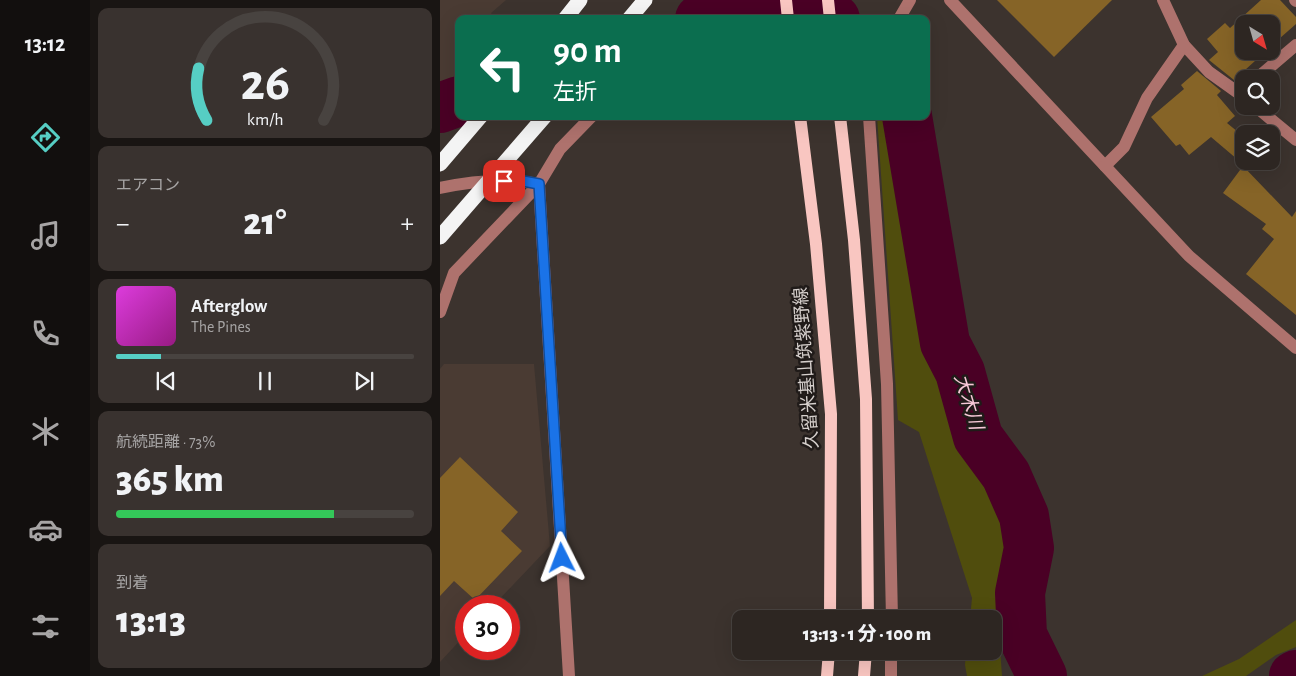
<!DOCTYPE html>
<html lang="ja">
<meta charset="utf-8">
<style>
:root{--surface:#2d2622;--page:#39322f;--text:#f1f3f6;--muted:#a7a5a5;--line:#484340;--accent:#56cec4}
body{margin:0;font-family:"Alegreya Sans","Noto Sans JP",sans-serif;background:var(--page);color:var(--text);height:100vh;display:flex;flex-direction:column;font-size:19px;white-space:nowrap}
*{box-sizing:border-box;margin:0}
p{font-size:16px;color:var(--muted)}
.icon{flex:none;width:28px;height:28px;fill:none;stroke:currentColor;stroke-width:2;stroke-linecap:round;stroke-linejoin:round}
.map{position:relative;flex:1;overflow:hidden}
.details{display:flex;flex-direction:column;gap:8px;padding:8px;background:#191513;width:350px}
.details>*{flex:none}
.top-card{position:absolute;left:15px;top:15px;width:475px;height:105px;border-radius:10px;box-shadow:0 5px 20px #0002,0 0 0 1px var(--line);background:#0b6e4f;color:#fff;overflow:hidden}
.needle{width:32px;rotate:143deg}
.tools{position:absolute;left:795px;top:15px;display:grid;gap:10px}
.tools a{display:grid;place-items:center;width:45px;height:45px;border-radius:10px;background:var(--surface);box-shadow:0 5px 20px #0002,0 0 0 1px var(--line);font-size:25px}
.speed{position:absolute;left:15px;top:595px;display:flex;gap:10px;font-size:25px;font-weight:700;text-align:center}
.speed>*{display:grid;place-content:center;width:65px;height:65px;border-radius:50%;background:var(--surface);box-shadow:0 5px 20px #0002,0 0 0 1px var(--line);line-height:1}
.speed .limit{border:8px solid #d22;background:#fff;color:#111}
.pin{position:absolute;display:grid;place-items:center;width:42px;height:42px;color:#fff;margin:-21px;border-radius:10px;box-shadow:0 2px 8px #0006}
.me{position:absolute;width:55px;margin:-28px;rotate:357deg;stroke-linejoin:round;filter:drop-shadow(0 0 4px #0008)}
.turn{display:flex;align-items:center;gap:18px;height:105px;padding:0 15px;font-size:22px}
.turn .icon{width:65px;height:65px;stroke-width:2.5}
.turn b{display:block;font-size:35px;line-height:42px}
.big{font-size:38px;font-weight:800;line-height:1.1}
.details .tile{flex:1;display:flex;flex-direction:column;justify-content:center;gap:8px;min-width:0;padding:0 18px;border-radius:10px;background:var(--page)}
.details .dial{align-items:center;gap:0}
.dial svg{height:130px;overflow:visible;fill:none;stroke:var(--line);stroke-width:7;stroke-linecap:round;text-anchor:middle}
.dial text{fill:var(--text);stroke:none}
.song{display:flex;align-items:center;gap:15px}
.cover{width:60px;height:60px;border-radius:8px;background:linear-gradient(135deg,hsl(300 70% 55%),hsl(310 70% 35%))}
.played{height:5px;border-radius:2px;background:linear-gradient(90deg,var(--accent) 15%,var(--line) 15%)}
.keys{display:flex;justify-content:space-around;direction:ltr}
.heat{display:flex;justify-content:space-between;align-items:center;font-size:28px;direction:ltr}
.charge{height:8px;border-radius:4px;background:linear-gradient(90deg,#34c759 73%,var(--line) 0)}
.trip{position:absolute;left:292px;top:610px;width:270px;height:50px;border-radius:10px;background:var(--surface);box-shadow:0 5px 20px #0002,0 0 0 1px var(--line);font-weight:800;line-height:50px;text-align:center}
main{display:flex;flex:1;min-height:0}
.menu{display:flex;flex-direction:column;width:90px;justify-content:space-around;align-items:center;background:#120f0e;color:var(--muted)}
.menu .icon{width:35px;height:35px}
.menu .on{color:var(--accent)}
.menu b{font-size:22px;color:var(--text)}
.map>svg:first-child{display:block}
</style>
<main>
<nav class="menu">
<b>13:12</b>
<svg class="icon on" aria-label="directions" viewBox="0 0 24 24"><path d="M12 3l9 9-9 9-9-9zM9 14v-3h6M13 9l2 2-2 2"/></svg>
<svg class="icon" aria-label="music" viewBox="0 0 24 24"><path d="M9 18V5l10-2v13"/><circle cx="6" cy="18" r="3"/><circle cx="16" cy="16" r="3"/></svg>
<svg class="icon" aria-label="phone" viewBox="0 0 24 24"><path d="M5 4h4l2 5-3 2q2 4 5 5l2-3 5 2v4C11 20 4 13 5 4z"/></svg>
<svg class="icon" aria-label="climate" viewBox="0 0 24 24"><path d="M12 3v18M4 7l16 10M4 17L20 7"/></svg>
<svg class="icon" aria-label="car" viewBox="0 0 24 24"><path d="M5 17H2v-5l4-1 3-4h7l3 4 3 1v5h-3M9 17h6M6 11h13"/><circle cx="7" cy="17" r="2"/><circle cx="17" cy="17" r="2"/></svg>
<svg class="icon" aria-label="filters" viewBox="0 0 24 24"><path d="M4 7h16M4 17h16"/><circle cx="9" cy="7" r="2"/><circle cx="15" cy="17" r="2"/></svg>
</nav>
<section class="details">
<div class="tile dial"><svg viewBox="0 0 100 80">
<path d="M14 69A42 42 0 1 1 86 69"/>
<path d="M14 69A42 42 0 0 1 9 37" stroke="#56cec4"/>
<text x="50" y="56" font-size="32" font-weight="700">26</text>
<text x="50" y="72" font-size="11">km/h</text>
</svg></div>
<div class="tile"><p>エアコン</p>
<div class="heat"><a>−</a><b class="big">21°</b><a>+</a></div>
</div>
<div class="tile">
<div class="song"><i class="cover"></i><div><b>Afterglow</b><p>The Pines</p></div></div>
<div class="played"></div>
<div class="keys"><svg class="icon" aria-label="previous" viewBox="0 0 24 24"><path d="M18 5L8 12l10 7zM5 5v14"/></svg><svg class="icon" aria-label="pause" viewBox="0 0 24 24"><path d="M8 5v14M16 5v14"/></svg><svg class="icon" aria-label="next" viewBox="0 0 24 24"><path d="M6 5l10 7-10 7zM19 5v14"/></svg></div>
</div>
<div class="tile"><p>航続距離 · 73%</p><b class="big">365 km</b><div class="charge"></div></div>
<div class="tile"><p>到着</p><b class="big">13:13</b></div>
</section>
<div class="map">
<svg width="856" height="676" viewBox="0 0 856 676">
<rect width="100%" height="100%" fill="#3c332e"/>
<g fill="#4a3b33">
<path d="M0,0H66L51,13L56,19H19V79L0,87Z"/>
<path d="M4,364H94L110,546L53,606H26V634L0,662V369Z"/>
</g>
<g fill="#504d0d">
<path d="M437,116H440L460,143L479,315L517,439L568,529L556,591L562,676H527L525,665L526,651H554V619H530L532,598L479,432L458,420Z"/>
<path d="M856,620V647L836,655L806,676H762L799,659Z"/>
</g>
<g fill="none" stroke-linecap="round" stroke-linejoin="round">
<g stroke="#4a0025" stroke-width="50">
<path d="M260,19L314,5L395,19"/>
<path d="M0,108L19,101"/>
<path d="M467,116L505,343L520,372L538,437L566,475L584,516L589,548L580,593L582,635L602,676"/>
<path d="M854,676L856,675"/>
</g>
</g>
<g fill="#866427">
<path d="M557,0H672L614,57Z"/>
<path d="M821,0H840L856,17V24L831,46V24H804V51H826L794,80L769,60L778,52L767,39L785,23L790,28Z"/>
<path d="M757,71L781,91L777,95L795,116L787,123L804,137V165L771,137L749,155L740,144L736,146L711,117L744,89L741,85Z"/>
<path d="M803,166L852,217L856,211V315L806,274L834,239L822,229L826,224L783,193Z"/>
<path d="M20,457L78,512L61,531L82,551L35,600L14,581L0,596V478Z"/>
</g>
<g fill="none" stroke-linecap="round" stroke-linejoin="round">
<g stroke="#ae726d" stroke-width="12">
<path d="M510,0L749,256L856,348"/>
<path d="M723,0L744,45L769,72L804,97"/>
<path d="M855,0L856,1"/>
<path d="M459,19L470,0"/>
<path d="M816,79L856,45"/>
<path d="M815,106L856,140"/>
<path d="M429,116L447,384L452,619"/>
<path d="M665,166L684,147L707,98L744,45"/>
<path d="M0,188C32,181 67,178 99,184L14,273L0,312"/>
<path d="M129,676L99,184L120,149L152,116"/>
<path d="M451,676V651"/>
</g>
<g stroke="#f9c6c1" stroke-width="12">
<path d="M346,0L348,19"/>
<path d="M388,0L390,19"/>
<path d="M360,116L376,244L391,414L390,619"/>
<path d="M400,116L414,240L426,399L428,619"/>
<path d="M387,676L389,651"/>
<path d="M424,676L426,651"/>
</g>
<g stroke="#f4f4f4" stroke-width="15">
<path d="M125,19L140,0"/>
<path d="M189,19L205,0"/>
<path d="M0,164L41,116"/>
</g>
<path stroke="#f4f4f4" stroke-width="15" d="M0,237L105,116"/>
</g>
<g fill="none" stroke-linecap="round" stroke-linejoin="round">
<g stroke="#114b97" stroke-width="12">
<path id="route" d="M64,181H83L99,184L122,558"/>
</g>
<use href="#route" stroke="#1a73e8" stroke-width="9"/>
</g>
<g text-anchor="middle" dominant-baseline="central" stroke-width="5" stroke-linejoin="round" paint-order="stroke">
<g font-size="18" fill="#d6d0cd" stroke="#201b19">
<text transform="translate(367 368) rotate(-94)">久留米基山筑紫野線</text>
</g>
<g font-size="19" font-style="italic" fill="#f7c8d7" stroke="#201b19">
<text transform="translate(528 402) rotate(73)">大木川</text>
</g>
</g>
</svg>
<div class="tools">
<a><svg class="needle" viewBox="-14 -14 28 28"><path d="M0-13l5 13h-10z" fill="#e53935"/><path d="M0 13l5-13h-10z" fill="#a7a5a5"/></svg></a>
<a><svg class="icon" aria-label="search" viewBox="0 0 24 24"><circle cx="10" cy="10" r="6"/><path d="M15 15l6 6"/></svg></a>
<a><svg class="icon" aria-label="layers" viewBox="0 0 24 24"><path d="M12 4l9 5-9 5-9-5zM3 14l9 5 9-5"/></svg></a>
</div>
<div class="speed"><div class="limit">30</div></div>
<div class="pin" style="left:64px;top:181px;background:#d93025"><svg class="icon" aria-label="arrive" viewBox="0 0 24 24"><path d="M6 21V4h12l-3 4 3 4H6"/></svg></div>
<svg class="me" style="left:122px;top:558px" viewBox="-20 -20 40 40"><path d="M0-17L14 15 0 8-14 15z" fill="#1a73e8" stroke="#fff" stroke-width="4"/></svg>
<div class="trip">13:13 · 1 分 · 100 m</div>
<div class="top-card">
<div class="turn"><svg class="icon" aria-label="left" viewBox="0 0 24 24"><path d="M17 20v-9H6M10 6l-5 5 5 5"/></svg><div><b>90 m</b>左折</div></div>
</div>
</div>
</main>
